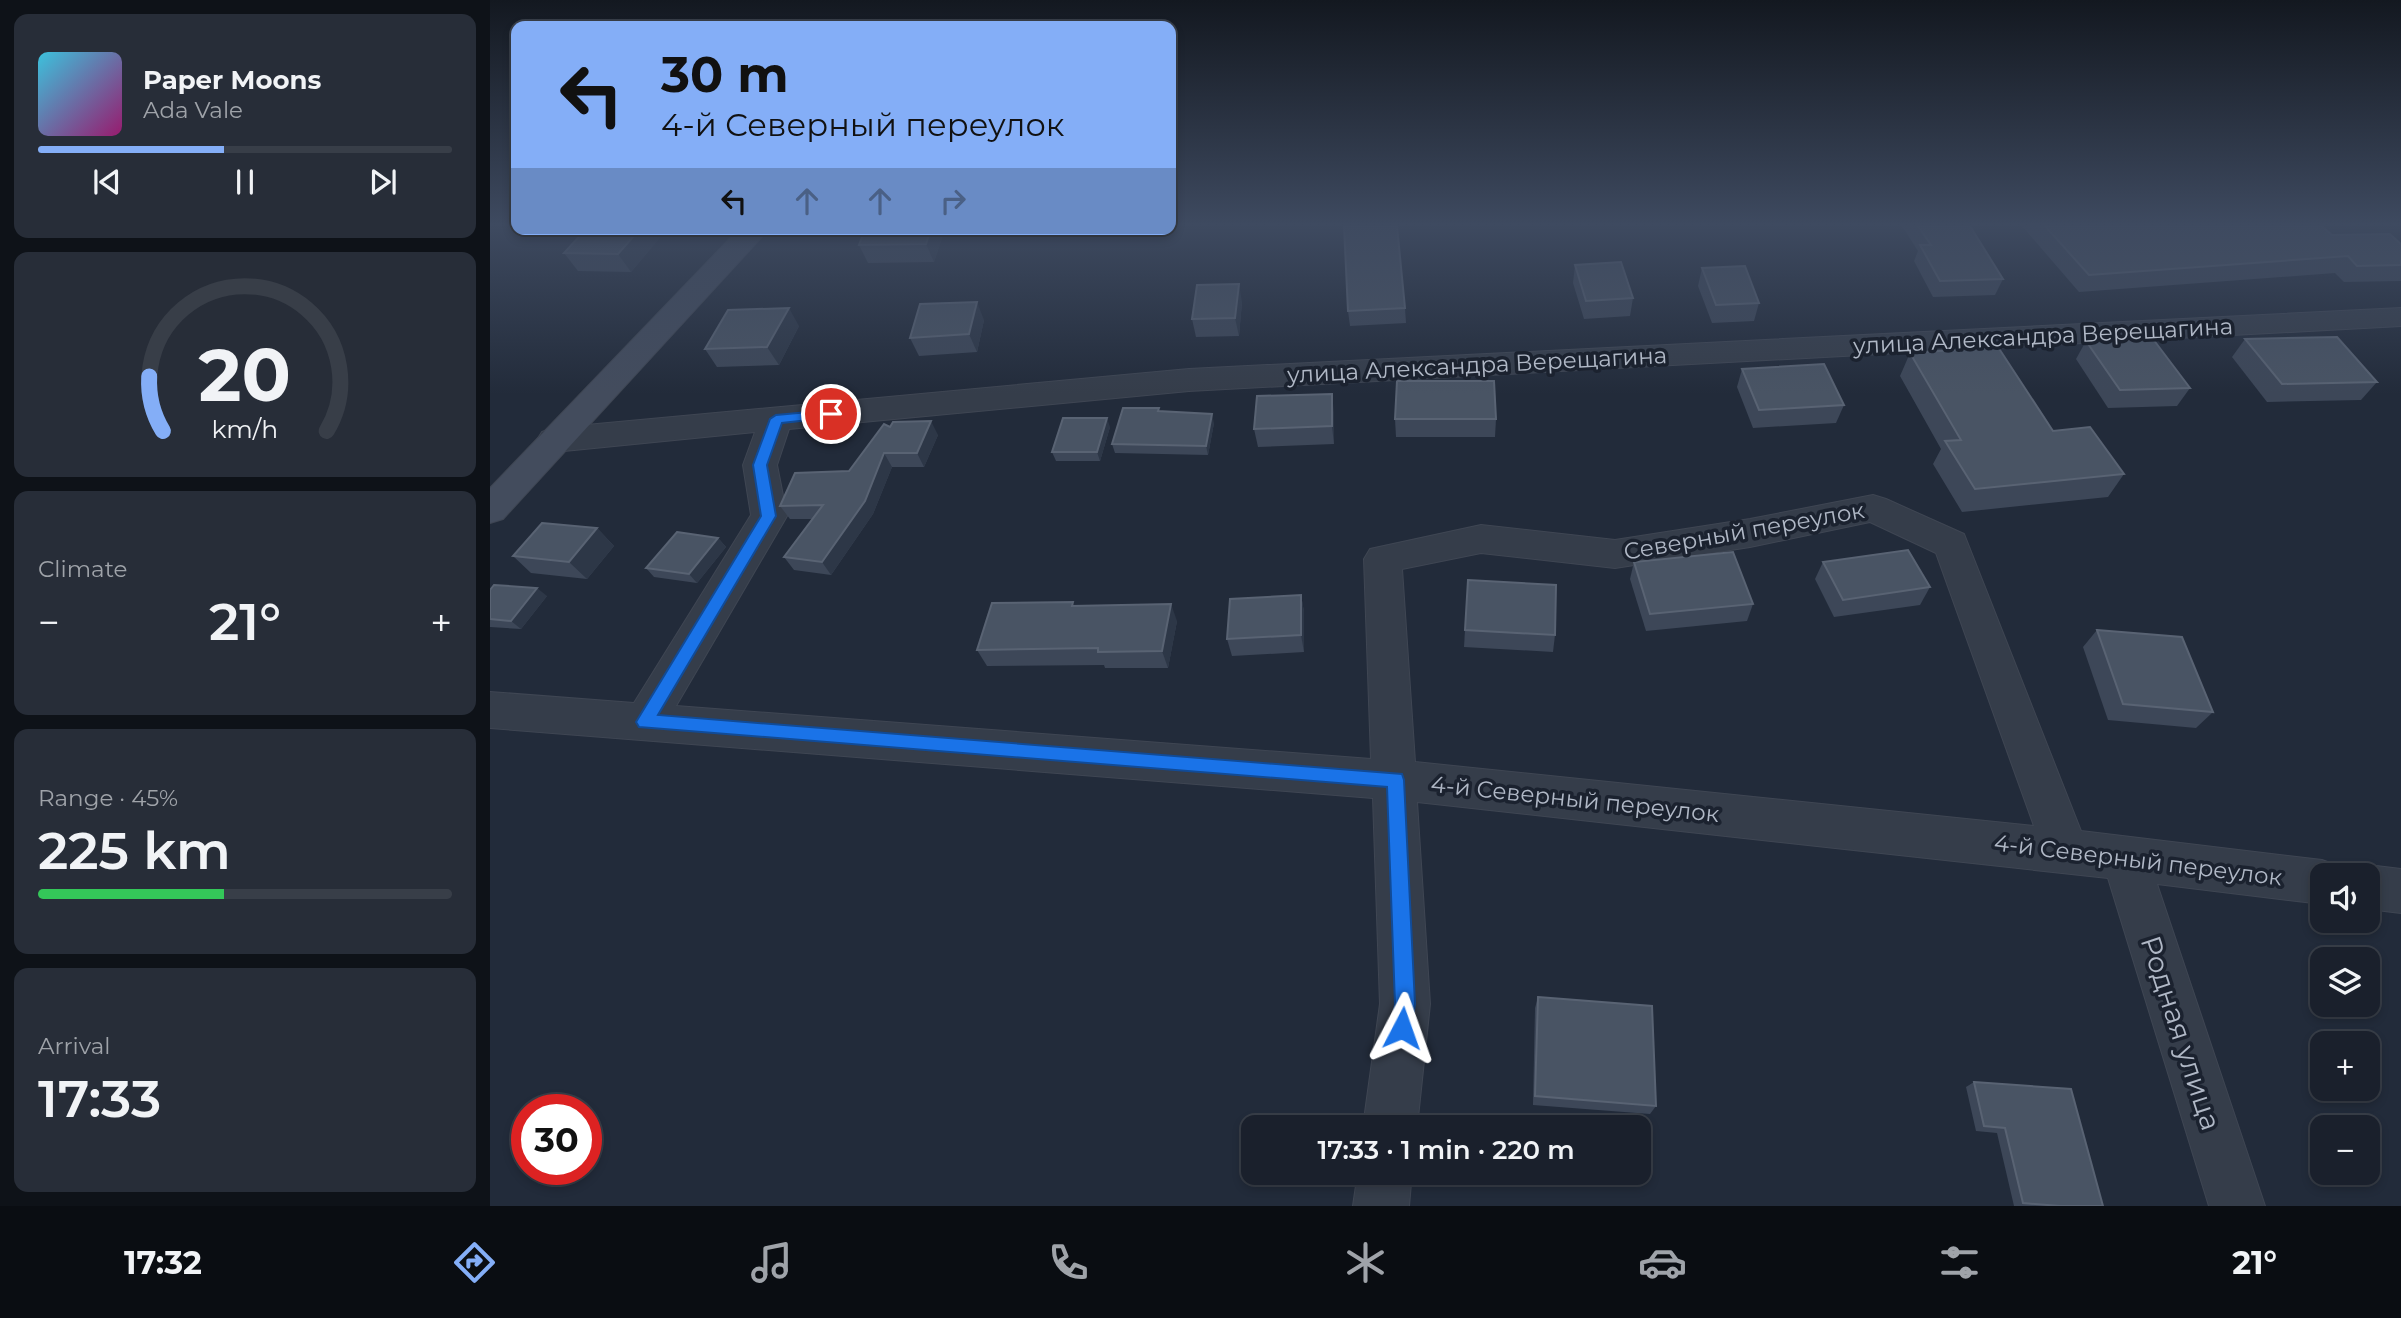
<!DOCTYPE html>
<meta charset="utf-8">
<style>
:root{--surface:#1a202c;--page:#272d38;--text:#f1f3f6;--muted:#9fa3a9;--line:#383e48;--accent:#84aef7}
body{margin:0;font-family:Montserrat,sans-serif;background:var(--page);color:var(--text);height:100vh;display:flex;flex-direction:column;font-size:26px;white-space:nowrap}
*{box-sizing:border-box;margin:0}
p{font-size:23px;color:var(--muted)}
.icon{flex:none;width:38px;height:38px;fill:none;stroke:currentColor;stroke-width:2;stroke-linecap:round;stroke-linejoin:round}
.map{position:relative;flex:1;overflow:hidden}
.sheet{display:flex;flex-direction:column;gap:14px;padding:14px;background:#0e1218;width:490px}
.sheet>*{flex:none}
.top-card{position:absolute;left:21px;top:21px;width:665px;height:214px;border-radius:14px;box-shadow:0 4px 10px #0003,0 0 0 2px var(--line);background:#84aef7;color:#111;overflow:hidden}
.buttons{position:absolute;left:1820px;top:863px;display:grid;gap:14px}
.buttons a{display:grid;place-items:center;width:70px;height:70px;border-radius:14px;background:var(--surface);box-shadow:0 4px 10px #0003,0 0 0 2px var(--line);font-size:35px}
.speed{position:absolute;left:21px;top:1094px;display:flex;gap:14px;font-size:35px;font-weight:700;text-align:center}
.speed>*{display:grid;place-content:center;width:91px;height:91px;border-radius:50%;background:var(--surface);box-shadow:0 4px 10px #0003,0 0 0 2px var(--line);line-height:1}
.speed .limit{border:10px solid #d22;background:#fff;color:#111}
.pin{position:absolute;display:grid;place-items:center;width:60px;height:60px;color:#fff;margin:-30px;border:4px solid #fff;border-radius:50%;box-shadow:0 2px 7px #0007}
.me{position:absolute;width:77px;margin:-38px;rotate:4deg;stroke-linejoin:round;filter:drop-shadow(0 0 5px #0008)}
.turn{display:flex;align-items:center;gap:24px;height:147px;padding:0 35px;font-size:32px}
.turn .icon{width:91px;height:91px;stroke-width:2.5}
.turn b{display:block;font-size:49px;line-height:60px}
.lanes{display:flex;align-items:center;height:66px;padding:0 35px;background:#0003;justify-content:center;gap:35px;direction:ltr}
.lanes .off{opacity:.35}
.big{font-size:52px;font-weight:600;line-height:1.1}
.sheet .tile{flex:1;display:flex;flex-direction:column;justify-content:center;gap:10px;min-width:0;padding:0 24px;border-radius:14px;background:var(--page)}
.sheet .dial{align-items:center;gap:0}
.dial svg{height:182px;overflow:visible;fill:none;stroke:var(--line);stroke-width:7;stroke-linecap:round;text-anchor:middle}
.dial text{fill:var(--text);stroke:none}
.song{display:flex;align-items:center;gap:21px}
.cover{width:84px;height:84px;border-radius:10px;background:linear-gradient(135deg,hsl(190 70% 55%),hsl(320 70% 35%))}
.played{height:7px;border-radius:4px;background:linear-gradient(90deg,var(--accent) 45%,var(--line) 45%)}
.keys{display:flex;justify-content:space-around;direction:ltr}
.heat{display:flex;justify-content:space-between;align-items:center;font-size:38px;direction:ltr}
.charge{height:10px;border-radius:5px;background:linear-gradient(90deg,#34c759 45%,var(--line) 0)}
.trip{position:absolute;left:751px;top:1115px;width:410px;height:70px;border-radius:14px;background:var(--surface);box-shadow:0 4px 10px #0003,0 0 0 2px var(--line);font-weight:600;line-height:70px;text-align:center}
.menu{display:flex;height:112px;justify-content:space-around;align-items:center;background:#0a0d12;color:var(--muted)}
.menu .icon{width:49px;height:49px}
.menu .selected{color:var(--accent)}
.menu b{font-size:32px;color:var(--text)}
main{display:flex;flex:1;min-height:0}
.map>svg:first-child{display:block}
</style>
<main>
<section class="sheet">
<div class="tile">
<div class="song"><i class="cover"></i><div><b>Paper Moons</b><p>Ada Vale</p></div></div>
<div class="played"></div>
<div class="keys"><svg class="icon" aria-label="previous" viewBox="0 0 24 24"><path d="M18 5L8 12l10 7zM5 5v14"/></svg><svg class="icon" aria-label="pause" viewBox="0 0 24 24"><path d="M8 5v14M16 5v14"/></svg><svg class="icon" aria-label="next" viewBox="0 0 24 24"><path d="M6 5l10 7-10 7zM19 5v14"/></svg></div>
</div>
<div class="tile dial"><svg viewBox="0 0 100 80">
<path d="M14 69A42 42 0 1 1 86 69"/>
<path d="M14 69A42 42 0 0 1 8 45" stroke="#84aef7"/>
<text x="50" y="56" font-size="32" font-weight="700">20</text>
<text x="50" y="72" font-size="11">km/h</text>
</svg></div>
<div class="tile"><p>Climate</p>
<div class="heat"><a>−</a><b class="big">21°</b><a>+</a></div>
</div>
<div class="tile"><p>Range · 45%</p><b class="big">225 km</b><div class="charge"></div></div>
<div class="tile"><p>Arrival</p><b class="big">17:33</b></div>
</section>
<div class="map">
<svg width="1911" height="1206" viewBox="0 0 1911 1206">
<rect width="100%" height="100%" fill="#222b3a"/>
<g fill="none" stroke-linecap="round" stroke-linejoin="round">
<g stroke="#3f4653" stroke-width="2">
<g id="street">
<path d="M1911,308V326L699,391L299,429L287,465L297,516L186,706L881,759L874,559L880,549L991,525L1125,540L1260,519L1383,495L1396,499L1474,534L1591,831L1832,860L1848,866L1852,875H1832V904L1667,884L1775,1206H1719L1618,878L927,802L940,1004L927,1127H873L890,1004L883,798L0,728V692L144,703L261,515L253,465L265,432L64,452L52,448L47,440L52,432L64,428L699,369ZM1380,522L1446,553L1544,826L925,762L912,569L991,553L1125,568L1260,547Z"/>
<path d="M1878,865L1911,869V913L1878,909V875H1860L1862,871Z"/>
<path d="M868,1172H922L919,1206H863Z"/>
</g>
</g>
<g stroke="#3f4653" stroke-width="2">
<path id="secondary" d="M249,229H279L13,519L0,523V488Z"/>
</g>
<use href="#street" fill="#353d4a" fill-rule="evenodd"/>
<use href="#secondary" fill="#434c5d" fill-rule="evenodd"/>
</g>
<g fill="#3d4758">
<path d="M1412,226H1480L1513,279L1505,295L1443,297L1424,261L1428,251Z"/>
<path d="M1532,226H1832L1842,235L1911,244V281L1854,282L1845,273L1589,292Z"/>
<path d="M96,229H177L141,272L88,271L74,253Z"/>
<path d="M455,229L444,262L378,263L369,245Z"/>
<path d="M1085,265L1143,298L1140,316L1094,319L1083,283Z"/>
<path d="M1212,268L1269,303L1264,321L1222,323L1208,286Z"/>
<path d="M752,302L749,336L706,337L702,319Z"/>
<path d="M915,308L916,323L860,326L858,311Z"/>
<path d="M494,320L487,352L429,356L420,338Z"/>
<path d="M309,326L289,365L227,367L215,349Z"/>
<path d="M1755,339L1887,382L1871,400L1777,402L1742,357Z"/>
<path d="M1596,341L1700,388L1687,406L1618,408L1586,359Z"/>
<path d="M1420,353L1563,431L1634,474L1618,497L1472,512L1443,464L1451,449L1410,376Z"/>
<path d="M1252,369L1354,405L1346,423L1263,428L1247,387Z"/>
<path d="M669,411L724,423L718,455L625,453L622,444Z"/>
<path d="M844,412V444L768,447L764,429Z"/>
<path d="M905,419H1006L1005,437H906Z"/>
<path d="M400,427L448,435L434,467H402L383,514L341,575L304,570L294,557L323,519H300L290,506L359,471Z"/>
<path d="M620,427L610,461H566L562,452Z"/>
<path d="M107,528L124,546L97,579L41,573L23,556Z"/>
<path d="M228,538L236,547L207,583L164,577L156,568Z"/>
<path d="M1144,562L1263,604L1257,621L1156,631L1140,579Z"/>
<path d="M1333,562L1440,587L1430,605L1344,617L1325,579Z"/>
<path d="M0,590L57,596L31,629L0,627Z"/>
<path d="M811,595L814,612V652L742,656L737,639Z"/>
<path d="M585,606L687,621L678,668H615L614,665L497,666L487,650Z"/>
<path d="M975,630L1065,635L1063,652L974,647Z"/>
<path d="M1607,630L1723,712L1706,728L1618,720L1593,647Z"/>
<path d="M1048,997L1166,1106L1160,1114L1043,1105L1045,1008Z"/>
<path d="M1484,1082L1613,1206H1524L1507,1133L1486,1131L1476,1087Z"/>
</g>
<g fill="#2d3747">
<path d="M150,229H177L141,272L128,254Z"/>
<path d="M441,229H455L444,262L436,244Z"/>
<path d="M749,284L752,302L749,336L745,318Z"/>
<path d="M487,302L494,320L487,352L479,334Z"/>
<path d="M299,308L309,326L289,365L277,347Z"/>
<path d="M842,394L844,412V444L842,426Z"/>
<path d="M722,414L724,423L718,455L716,446Z"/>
<path d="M617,418L620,427L610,461L607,452Z"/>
<path d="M441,421L448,435L434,467L427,453Z"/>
<path d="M394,453L402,467L383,514L341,575L332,562Z"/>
<path d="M107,528L124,546L97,579L79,562Z"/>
<path d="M228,538L236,547L207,583L199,574Z"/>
<path d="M47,588L57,596L31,629L21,621Z"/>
<path d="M811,595L814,612V652L811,635Z"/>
<path d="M681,604L687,621L678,668L672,651Z"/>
</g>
<g fill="#495464" stroke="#596373" stroke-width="2">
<path d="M854,226H907L915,308L858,311Z"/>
<path d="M1428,226H1480L1513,279L1450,281L1430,245H1441Z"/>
<path d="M1555,226H1832L1842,235L1900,234L1911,244V265L1867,266L1858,256L1599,275Z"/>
<path d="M96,229H150L128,254L74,253Z"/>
<path d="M375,229H441L436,244L369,245Z"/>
<path d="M1131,262L1143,298L1096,301L1085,265Z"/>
<path d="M1255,266L1269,303L1226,305L1212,268Z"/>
<path d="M749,284L745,318L702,319L707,285Z"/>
<path d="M487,302L479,334L420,338L430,304Z"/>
<path d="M299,308L277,347L215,349L238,310Z"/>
<path d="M1847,337L1887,382L1792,384L1755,339Z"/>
<path d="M1663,339L1700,388L1630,390L1596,341Z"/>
<path d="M1508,347L1563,431L1600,427L1634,474L1485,489L1455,441L1471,440L1420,353Z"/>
<path d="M1334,364L1354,405L1269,410L1252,369Z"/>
<path d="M907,381H1004L1006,419H905Z"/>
<path d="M842,394V426L764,429L767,396Z"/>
<path d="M633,408H669L668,411L722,414L716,446L622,444Z"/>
<path d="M573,418H617L607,452H562Z"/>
<path d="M441,421L427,453H394L375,501L332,562L294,557L333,505L290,506L305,473L359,471L394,424L400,427L403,422Z"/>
<path d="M52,523L107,528L79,562L23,556Z"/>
<path d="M187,532L228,538L199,574L156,568Z"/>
<path d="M1418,550L1440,587L1353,600L1333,562Z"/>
<path d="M1243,552L1263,604L1160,614L1144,562Z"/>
<path d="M978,580L1066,585L1065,635L975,630Z"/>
<path d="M4,585L47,588L21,621L0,619V590Z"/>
<path d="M811,595V635L737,639L740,599Z"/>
<path d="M583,602L582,606L681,604L672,651L608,652V648L487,650L502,603Z"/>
<path d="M1607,630L1692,637L1723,712L1633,704Z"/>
<path d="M1048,997L1162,1006L1166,1106L1045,1096Z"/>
<path d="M1484,1082L1581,1089L1613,1206H1570L1533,1203L1515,1128L1494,1126Z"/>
</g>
<linearGradient id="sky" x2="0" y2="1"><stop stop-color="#131820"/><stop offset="0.57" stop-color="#3e4a60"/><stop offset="1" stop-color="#3e4a60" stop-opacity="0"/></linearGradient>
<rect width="1911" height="394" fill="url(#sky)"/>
<path fill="#1a73e8" stroke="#114b97" stroke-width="2" d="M341,410L348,414L346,417L292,423L277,465L286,516L168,715L912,774L914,780L925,1004L920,1036L912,1039L905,1036L902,1028L905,1004L897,787L149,727L146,722L149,717L271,516L263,465L280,419L286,415Z"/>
<g text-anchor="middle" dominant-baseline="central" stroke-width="7" stroke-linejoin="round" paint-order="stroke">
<g font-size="23" fill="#b0b8c6" stroke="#1b222f">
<text transform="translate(1553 336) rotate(-3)">улица Александра Верещагина</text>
<text transform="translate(987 365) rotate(-3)">улица Александра Верещагина</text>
<text transform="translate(1254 531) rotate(-10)">Северный переулок</text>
<text transform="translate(1085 799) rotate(6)">4-й Северный переулок</text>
<text transform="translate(1648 860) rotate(7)">4-й Северный переулок</text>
</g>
<g font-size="28" fill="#b0b8c6" stroke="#1b222f">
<text transform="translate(1691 1033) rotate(72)">Родная улица</text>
</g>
</g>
</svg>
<div class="buttons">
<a><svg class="icon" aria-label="sound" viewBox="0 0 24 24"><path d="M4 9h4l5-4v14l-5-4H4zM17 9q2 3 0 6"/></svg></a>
<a><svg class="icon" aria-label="layers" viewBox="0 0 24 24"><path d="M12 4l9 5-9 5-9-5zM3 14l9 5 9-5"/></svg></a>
<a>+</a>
<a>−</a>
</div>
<div class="speed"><div class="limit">30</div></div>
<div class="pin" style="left:341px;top:414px;background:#d93025"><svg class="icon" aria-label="arrive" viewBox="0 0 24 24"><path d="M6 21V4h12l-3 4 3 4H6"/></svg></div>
<svg class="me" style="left:912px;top:1028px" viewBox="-20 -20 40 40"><path d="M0-17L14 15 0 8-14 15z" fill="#1a73e8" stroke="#fff" stroke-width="4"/></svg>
<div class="trip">17:33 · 1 min · 220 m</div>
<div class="top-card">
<div class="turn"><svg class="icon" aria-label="left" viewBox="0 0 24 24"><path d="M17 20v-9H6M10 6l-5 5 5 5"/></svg><div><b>30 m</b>4-й Северный переулок</div></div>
<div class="lanes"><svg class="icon" aria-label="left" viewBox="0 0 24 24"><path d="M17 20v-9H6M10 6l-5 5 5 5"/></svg><svg class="icon off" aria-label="ahead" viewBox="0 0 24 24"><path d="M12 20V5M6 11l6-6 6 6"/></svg><svg class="icon off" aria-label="ahead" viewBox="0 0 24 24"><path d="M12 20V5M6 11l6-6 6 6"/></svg><svg class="icon off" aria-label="right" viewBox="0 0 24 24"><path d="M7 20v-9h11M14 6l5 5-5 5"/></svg></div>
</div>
</div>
</main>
<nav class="menu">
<b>17:32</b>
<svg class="icon selected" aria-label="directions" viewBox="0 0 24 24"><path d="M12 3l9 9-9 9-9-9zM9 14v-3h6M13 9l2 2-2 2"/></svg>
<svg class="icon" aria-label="music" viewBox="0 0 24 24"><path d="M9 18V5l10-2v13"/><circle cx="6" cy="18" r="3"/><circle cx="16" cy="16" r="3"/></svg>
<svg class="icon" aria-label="phone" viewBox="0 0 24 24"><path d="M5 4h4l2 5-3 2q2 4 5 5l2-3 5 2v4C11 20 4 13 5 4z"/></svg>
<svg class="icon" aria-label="climate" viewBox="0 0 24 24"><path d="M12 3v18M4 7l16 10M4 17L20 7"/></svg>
<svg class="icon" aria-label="car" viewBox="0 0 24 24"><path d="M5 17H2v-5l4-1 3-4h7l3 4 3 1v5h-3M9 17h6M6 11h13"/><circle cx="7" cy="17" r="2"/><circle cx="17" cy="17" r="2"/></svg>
<svg class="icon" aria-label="filters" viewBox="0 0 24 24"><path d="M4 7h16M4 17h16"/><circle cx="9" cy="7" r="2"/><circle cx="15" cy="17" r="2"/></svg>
<b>21°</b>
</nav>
